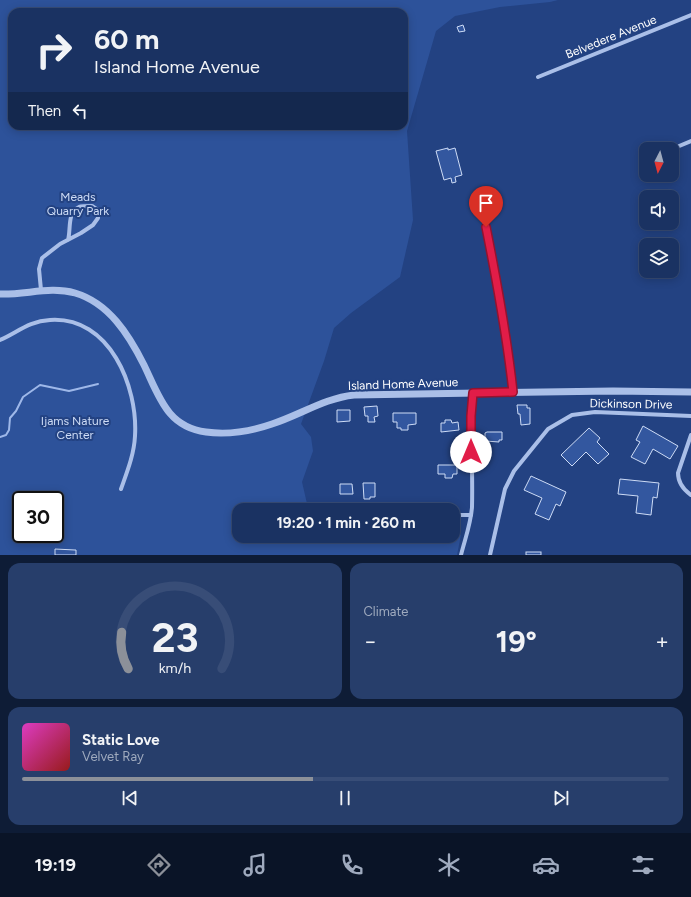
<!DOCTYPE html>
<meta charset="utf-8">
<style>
:root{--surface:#1a3262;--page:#273e6b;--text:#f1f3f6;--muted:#9faabe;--line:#384d77;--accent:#8c9099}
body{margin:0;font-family:Figtree,sans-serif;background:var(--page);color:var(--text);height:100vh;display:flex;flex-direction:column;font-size:15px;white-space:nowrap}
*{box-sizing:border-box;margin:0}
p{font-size:13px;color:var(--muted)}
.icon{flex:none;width:22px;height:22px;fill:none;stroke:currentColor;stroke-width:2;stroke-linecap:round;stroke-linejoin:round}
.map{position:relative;height:555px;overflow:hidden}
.details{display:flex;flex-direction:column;gap:8px;padding:8px;background:#0e1c36;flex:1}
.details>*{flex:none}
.guide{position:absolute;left:8px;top:8px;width:400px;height:122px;border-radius:12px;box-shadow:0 2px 10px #0003,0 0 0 1px var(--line);background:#1a3262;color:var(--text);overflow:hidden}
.needle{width:26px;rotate:186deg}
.tools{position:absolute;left:639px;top:142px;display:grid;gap:8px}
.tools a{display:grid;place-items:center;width:40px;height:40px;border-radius:8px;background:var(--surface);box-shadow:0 2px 10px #0003,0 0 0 1px var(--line);font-size:20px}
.speed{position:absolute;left:12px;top:491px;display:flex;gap:8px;font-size:20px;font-weight:700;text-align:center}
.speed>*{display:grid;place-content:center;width:52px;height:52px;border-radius:50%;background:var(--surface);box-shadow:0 2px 10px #0003,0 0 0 1px var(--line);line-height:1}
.speed .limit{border:2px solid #111;border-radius:6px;background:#fff;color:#111}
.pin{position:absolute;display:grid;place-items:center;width:34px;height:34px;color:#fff;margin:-41px -17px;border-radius:50% 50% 50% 0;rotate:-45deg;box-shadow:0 0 4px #0007}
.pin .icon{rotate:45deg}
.me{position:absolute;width:44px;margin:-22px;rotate:0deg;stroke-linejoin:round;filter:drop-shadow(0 0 3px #0008)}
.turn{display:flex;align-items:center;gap:14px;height:84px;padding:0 20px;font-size:18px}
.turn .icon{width:52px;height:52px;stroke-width:2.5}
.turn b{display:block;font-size:28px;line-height:34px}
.then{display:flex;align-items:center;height:38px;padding:0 20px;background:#0003;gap:8px;font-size:15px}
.big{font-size:30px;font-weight:700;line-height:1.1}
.details .tile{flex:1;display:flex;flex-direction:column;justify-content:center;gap:6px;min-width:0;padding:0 14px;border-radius:12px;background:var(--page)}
.details .dial{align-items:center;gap:0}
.dial svg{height:104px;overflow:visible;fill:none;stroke:var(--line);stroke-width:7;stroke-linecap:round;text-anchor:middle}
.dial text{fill:var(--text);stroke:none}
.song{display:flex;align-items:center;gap:12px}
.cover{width:48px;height:48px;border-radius:6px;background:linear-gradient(135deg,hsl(310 70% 55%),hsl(0 70% 35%))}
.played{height:4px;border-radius:2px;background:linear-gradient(90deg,var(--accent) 45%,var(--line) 45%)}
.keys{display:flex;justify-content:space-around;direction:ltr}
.heat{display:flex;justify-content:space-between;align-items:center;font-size:22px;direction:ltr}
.details .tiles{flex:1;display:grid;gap:8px;grid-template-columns:1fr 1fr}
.tile:last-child{grid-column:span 2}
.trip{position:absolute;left:232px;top:503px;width:228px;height:40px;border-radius:12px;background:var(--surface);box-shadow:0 2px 10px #0003,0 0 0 1px var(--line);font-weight:700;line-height:40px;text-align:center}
.dock{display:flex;height:64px;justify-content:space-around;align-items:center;background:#0a1427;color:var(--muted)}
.dock .icon{width:28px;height:28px}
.dock .on{color:var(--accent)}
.dock b{font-size:18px;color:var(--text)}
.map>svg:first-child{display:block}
</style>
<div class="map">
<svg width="691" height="555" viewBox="0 0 691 555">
<rect width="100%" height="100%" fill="#234282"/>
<path fill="#2d529a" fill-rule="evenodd" d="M0,0H558L550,2L500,7L455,16L436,31L407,131L413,220L400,277L351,313L334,328L324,361L301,424L311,437L313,451L302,482L308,508L316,510H239V536H453V531L461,535L457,555H0ZM12,12H404V126H12ZM21,500H55V534H21Z"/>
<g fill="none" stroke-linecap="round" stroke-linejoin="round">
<path stroke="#9eb8e9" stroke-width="2" d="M0,437L6,435L9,430L10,418L16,411L23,397L40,385L69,391L98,384"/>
</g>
<g fill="#33579f" stroke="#cedcf6">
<path d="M463,25L465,31L459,32L457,27Z"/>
<path d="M448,148V150L455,148L462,175L455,177L456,182L452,183L451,178L444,180L436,151Z"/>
<path d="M517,405H527V408H530V424L521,425L520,414H518Z"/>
<path d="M377,406L378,416L374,417L375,422H368V416H365L364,407Z"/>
<path d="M337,410H350V421L337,422Z"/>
<path d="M393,413H416V424L408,425V430H401V428H397V422H393Z"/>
<path d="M445,420H451L452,423L458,422L459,430L441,432V423H445Z"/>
<path d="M643,426L678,446L670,459L653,449L645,464L631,457L640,442L636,440Z"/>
<path d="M589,428L600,438L597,442L609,454L598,464L586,452L572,466L561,455Z"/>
<path d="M487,432H502V440H499V442L485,441V433Z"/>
<path d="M438,465H457V474H453L452,478H445V474H438Z"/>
<path d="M531,476L566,492L560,506L556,504L549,520L535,514L542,498L524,490Z"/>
<path d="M620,479L659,483L657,498L653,497L651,515L636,513L638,496L618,494Z"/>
<path d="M363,483H375V497H370V499H364Z"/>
<path d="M340,484H352L353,494H340Z"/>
<path d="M55,549L75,550H76V555H55Z"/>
<rect x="526" y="552" width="15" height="3"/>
</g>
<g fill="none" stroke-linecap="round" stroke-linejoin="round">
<g stroke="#aabfe8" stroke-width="4">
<path d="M538,77L691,15"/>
<path d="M672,149L691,141"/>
<path d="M482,210C494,271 507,331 513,392"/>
<path d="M41,290L39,269L42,258L60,244L81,233L93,225L98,218V210L92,206C88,206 82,206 79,207C67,212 71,230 68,240"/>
<path d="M0,340C18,332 29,321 50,320C110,316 138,387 135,436C134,455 127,472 121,489"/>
<path d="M691,435L678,473C678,482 684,490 691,495"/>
<path d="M453,515H471"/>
<path d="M461,555C465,539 471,523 472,507C473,469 470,431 473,393"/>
<path d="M490,555L505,489L514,471L548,429L572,415L595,412L691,416"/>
</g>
<path stroke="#aabfe8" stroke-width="7" d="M0,294C26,295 50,286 75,293C109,303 129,335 144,365C159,396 167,427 206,432C227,435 252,431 272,424C300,415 325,398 354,395L613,391L691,392"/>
</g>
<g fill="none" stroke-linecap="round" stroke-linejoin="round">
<g stroke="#92132f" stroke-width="10">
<path id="route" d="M471,452V416L473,393L513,392C507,336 497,282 486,227"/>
</g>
<use href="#route" stroke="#e11d48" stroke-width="7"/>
</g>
<g text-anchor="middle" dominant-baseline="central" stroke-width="4" stroke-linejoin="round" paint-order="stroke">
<g font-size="12" fill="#fff" stroke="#234282">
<text transform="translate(611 37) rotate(-22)">Belvedere Avenue</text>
<text transform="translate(403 384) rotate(-2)">Island Home Avenue</text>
<text transform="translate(631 404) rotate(1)">Dickinson Drive</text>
</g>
<g font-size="12" fill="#cedcf6" stroke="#234282">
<text x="78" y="197">Meads<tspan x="78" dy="14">Quarry Park</tspan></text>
<text x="75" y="421">Ijams Nature<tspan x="75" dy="14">Center</tspan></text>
</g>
</g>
</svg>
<div class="tools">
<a><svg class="needle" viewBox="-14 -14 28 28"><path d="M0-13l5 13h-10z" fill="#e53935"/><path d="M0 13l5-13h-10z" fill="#9faabe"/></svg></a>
<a><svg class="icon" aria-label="sound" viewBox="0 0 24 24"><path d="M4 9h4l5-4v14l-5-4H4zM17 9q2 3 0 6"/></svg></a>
<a><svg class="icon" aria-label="layers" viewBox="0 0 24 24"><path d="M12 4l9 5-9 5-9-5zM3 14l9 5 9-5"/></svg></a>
</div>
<div class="speed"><div class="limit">30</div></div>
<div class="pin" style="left:486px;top:227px;background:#d93025"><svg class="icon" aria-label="arrive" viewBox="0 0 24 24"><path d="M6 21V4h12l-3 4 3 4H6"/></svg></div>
<svg class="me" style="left:471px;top:452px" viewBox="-20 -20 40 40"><circle r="19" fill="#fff"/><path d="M0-13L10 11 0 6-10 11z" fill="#e11d48"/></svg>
<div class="trip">19:20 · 1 min · 260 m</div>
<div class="guide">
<div class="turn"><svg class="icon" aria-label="right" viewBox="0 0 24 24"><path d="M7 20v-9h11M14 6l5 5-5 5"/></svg><div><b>60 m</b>Island Home Avenue</div></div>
<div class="then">Then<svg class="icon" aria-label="left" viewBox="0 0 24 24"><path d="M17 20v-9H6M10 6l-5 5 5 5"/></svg></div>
</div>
</div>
<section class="details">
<div class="tiles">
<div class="tile dial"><svg viewBox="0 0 100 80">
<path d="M14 69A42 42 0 1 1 86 69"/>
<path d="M14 69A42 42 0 0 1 9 41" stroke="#8c9099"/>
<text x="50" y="56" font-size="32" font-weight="700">23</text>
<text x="50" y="72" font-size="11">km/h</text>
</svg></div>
<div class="tile"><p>Climate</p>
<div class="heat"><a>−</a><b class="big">19°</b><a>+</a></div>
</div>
<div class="tile">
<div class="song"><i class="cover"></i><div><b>Static Love</b><p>Velvet Ray</p></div></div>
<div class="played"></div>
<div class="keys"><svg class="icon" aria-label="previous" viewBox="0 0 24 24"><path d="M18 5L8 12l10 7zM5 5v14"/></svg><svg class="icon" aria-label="pause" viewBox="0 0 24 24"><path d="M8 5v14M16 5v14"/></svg><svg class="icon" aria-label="next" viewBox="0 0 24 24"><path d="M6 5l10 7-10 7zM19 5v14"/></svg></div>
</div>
</div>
</section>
<nav class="dock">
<b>19:19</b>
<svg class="icon on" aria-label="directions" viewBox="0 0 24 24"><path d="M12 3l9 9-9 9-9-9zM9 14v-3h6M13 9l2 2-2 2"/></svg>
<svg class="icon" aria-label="music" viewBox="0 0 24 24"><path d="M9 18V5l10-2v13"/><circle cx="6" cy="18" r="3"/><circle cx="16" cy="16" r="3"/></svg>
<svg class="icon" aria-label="phone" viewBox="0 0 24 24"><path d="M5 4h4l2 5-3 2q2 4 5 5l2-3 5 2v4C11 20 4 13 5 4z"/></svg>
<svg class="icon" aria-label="climate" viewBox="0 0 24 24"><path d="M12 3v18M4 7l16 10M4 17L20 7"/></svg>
<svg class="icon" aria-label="car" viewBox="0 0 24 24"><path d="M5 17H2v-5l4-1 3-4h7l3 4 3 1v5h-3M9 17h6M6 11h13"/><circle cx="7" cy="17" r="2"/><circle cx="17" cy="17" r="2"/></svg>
<svg class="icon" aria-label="filters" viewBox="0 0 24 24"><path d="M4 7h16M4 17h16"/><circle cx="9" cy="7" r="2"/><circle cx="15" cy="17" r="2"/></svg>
</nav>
